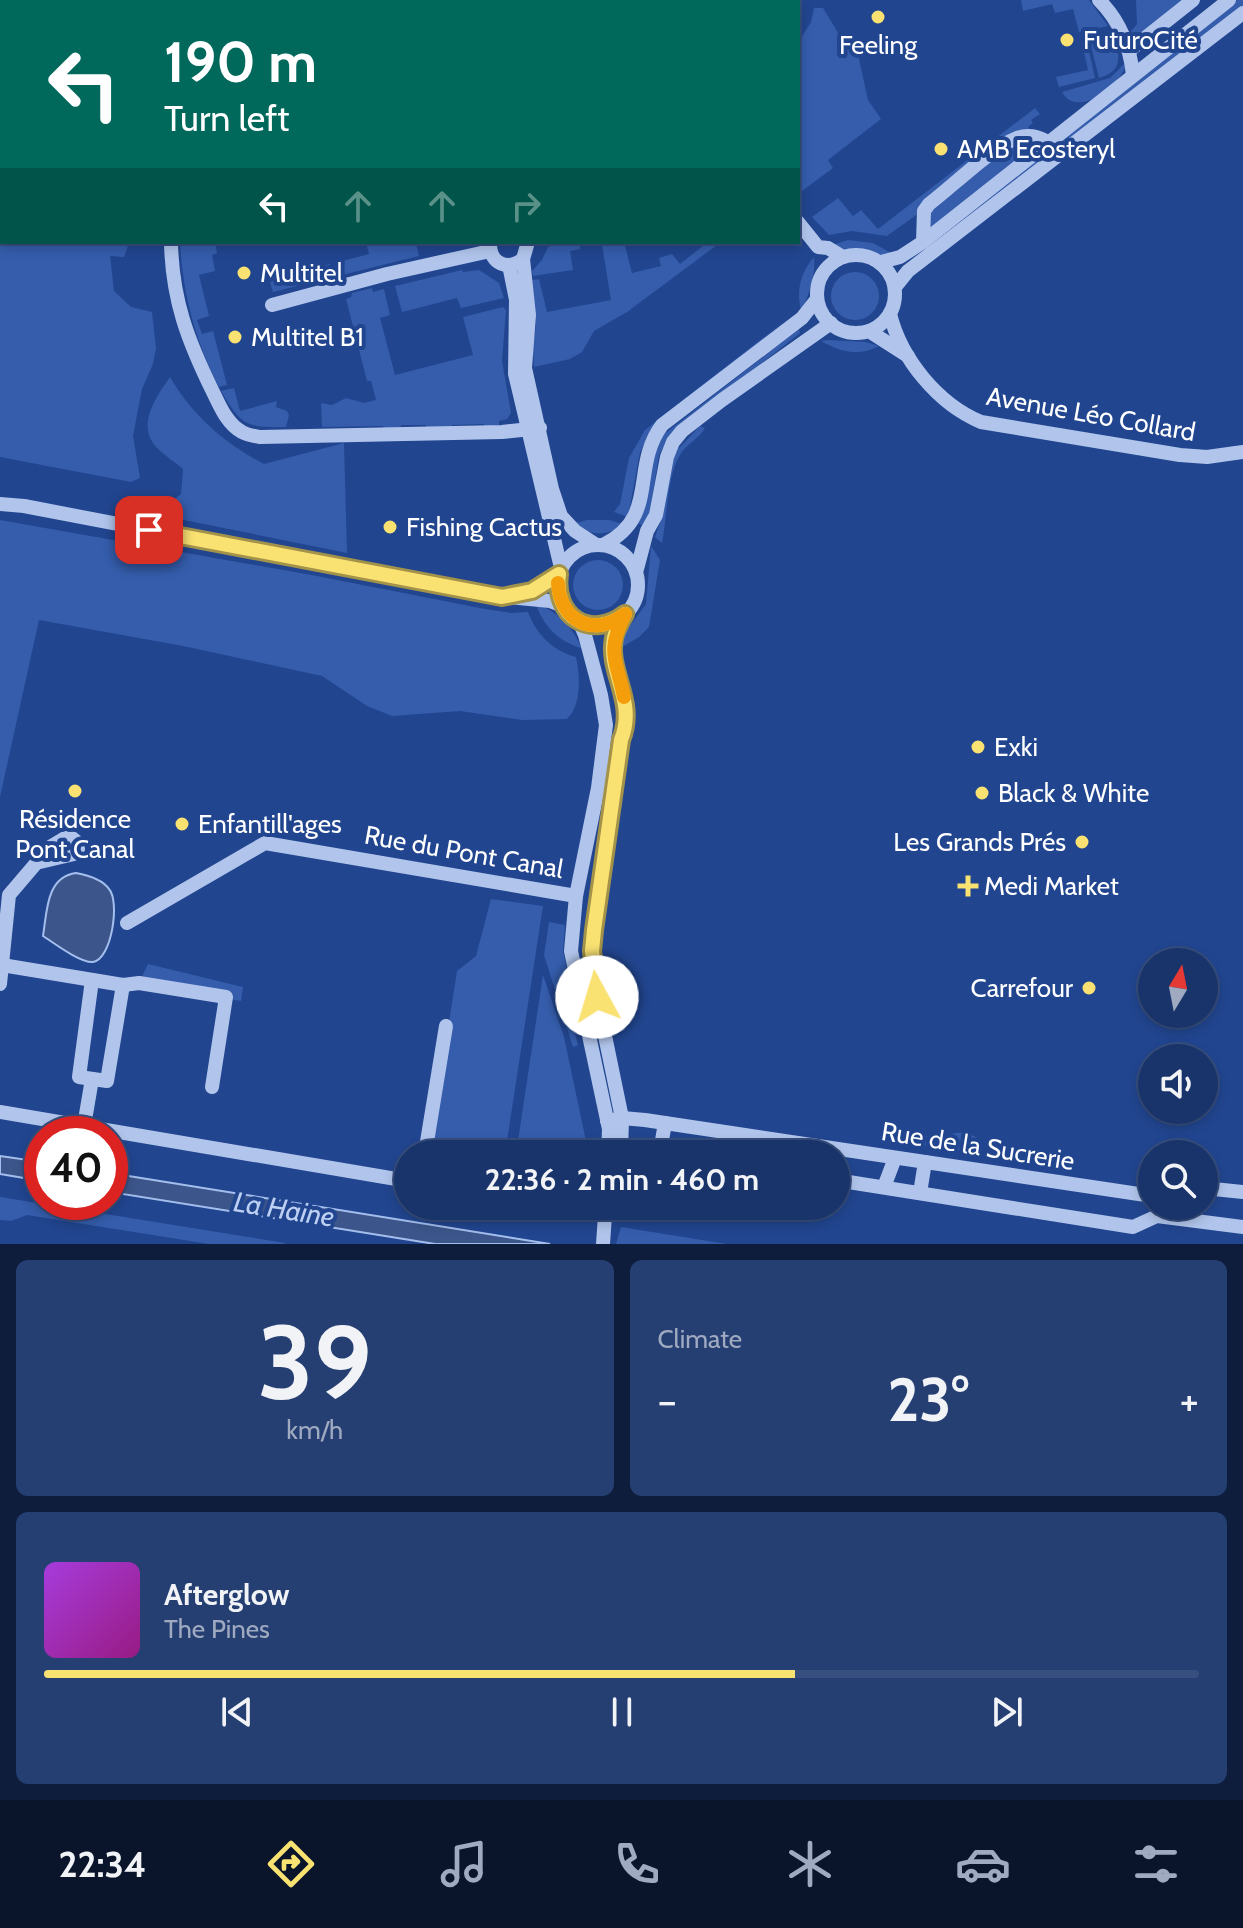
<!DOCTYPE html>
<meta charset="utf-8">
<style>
:root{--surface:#19346b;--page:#263f73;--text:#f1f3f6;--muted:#9faac1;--line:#374f7e;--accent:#f9e172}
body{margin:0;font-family:Cabin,sans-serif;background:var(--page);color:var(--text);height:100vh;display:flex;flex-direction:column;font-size:30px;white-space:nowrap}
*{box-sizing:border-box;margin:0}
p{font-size:26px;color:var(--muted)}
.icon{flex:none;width:44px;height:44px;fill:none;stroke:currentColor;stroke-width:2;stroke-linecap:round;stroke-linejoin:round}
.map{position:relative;height:1244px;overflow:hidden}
.details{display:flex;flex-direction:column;gap:16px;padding:16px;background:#0e1d3b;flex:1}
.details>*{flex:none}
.top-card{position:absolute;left:0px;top:0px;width:800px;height:244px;box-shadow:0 4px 12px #0003,0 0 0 2px var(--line);background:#00695c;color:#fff;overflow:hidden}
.needle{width:52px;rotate:10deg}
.controls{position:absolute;left:1138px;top:948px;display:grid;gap:16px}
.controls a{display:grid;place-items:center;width:80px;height:80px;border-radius:50%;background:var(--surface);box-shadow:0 4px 12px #0003,0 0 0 2px var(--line);font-size:40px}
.speed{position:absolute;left:24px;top:1116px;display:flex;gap:16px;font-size:40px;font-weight:700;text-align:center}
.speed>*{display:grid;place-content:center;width:104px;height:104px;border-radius:50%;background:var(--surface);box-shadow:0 4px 12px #0003,0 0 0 2px var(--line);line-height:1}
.speed .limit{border:12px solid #d22;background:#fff;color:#111}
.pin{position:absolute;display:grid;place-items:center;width:68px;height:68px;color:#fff;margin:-34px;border-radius:16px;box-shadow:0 4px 12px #0006}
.me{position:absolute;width:88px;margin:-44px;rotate:354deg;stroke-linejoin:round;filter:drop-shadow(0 0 6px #0008)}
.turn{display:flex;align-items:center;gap:28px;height:168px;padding:0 32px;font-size:36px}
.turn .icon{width:104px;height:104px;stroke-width:2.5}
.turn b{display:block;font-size:56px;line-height:68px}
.lanes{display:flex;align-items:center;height:76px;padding:0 32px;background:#0003;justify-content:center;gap:40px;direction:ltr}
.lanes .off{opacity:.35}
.big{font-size:60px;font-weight:700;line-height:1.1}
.details .card{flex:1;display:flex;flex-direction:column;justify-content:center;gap:12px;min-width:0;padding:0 28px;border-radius:12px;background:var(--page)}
.details .dial{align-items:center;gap:0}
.dial b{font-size:104px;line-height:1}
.song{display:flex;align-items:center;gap:24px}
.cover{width:96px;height:96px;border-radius:12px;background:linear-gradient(135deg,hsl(280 70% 55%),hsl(310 70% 35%))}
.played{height:8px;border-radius:4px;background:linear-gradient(90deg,var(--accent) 65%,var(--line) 65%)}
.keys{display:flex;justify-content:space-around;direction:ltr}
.heat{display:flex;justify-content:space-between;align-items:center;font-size:44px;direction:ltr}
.details .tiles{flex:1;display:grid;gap:16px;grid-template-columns:1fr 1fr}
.card:last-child{grid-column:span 2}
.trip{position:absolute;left:394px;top:1140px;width:456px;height:80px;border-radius:40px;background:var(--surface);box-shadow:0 4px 12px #0003,0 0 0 2px var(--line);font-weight:700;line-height:80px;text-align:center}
.dock{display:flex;height:128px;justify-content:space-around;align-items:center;background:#0a152b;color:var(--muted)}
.dock .icon{width:56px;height:56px}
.dock .selected{color:var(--accent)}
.dock b{font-size:36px;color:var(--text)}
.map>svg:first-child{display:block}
</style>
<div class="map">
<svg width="1243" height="1244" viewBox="0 0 1243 1244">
<rect width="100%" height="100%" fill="#21458f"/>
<g fill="#355dac">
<path d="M1021,0H1089L1108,26L1079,32L1073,9L1055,13L1052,4L1023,11Z"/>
<path d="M1136,0H1189L1132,41L1128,35L1137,24Z"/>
<path d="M1237,0H1243V7L909,260L1050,144Z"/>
<path d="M814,8H823L840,36L854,46L856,45L868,100L881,119L828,160L833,168L798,194V43L811,22Z"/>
<path d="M1114,36C1120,57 1123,71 1099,78L1090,42Z"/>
<path d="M1089,51L1095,78L1059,87L1056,77L1088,70L1084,52Z"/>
<path d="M1126,62C1126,82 1078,121 1062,92L1110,78Z"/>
<path d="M1035,108L1040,114L1031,120L1033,123L1028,127L1032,132L887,236L852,231L829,235L812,217L838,198L853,216L861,210L878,229Z"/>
<path d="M1017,142L1038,144L929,229L931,208Z"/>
<path d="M0,167H2V242H118L128,246L124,257L110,256L114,291L131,307L152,312L156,348L153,364L142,389L133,436L140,478L131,482L0,457Z"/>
<path d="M848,240L873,243L893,254L882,256L829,246Z"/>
<path d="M180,242H215L217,253L212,255L215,271L199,275L209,316L197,320L202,334L213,331L227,385L219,387C195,340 183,295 180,242Z"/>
<path d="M366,242H405L407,246L416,244L419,256L342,275L339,262L369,254Z"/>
<path d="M561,242H581L580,249L570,251L573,270L533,276L532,271L542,260L548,247Z"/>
<path d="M589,242H624L632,273L661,266L659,258L672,254L680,264L708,242H721L627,312L594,331L582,352L570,359L534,367L533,348L536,324L532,280L539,279L547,312L611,300L602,245L592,246Z"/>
<path d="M814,257C816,274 809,296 801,311C796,291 800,273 814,257Z"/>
<path d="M330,264L333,277L273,292L269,279Z"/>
<path d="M462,270L463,272L479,270L499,283L504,298L461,308L457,298L402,312L395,286Z"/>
<circle cx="855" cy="296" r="24"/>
<path d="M372,288L373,292L384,289L390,315L380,318L395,375L473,355L463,317L503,307L506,310L502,361L511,413L507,419L499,421V428H484V424L452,425L451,429H426V425H401L400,430H384L383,426L322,427L321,403L332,405L346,398L364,403L376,400L371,381H367L346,299L351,297L352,293Z"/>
<path d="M791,316L653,428L640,452L628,517L614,512L620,504L629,458L645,430Z"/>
<path d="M799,329L800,333L670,436L659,455L649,518L645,527L638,523L643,509L651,461L663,435Z"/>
<path d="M828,340L866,342L879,346C859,357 840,352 821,341Z"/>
<path d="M170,377C193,416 224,443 264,464L344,443L347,553L174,518L152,507L158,500L172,501L181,494L183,469C174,461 160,453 153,443C138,422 158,394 170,377Z"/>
<path d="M234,388L240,411L277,401L276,407L287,411L289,415L286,427C246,428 241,425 221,391Z"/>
<path d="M700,426L705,428C700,438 686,444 680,455C667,475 667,519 662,543L655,537L662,517L674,458L678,449Z"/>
<path d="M0,520L317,576L485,609L511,613L528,612C536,634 553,651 576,657C580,675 582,705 567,719L522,720L460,711L392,716L367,706L322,676L183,646L39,620L0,797Z"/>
<path d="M587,520H609L623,524C606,538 590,535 573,524Z"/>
<path d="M651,546L660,560L649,627L639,637L622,647L624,634L646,604Z"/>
<circle cx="598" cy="585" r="25"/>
<path d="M536,604C556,610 574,628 581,648C559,642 543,626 536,604Z"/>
<path d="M491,899L543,906L505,1154H428L457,971L476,956Z"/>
<path d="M549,922L565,925L563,951L573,998L568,1007L578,1045L573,1047L544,955Z"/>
<path d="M148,964L243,987L241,1001L139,983Z"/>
<path d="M543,975L564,1037L586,1141L584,1154H516Z"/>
<path d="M967,1132L977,1138L975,1153L916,1144L918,1137Z"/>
<path d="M0,1197L285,1243V1244H209L27,1215L11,1221L0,1220Z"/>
<path d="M621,1227L727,1244H616Z"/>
</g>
<g fill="#3c568b" stroke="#a4beed" stroke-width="2">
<path d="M76,873C87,875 102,879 109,889C120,901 112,959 93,962C80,963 54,943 43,936C47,912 46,877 76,873Z"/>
<path d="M0,1156L42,1162V1181L0,1174Z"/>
<path d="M110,1173L550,1244H435L110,1192Z"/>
</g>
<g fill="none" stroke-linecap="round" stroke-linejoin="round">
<g stroke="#b1c5ec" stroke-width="14">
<path d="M464,0L465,2"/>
<path d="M475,0V2"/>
<path d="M1099,0C1120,21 1130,46 1133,75"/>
<path d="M1130,50L1193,0"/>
<path d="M798,222L818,247L828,248L843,257"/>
<path d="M171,242C172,300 188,341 213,392C220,406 227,424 242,432C247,435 254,436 260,437L502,432L540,428"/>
<path d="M923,242L924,211L929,204C953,186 991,148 1017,138C1027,134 1038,136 1047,142"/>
<path d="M490,244C490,264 508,271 523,259L528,242"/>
<circle cx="856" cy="294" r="39"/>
<path d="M523,259L529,315L525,368L552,489L561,516L575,531L595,544"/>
<path d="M881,262L900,257L923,242L1229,0"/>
<path d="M509,265L516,300L515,374L561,568"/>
<path d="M895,287L908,271L1243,13"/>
<path d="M272,305L387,274L490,251"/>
<path d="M890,314C901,359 938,404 981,422L1180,455L1207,457L1243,452"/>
<path d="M869,331L908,356"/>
<path d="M0,504L24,506L489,595L550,601L563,606"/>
<circle cx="598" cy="585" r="40"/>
<path d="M603,545C660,517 630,468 662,425L802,318L817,299"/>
<path d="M637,569L647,531L656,515L667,457L673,442L682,431L722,400L831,323"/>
<path d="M517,596L538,588L559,574"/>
<path d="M579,621L585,635L601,695L606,725L598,788L576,896L571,951L609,1129L608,1154"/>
<path d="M127,923L265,843L576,896"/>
<path d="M2,965L123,985L139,983L226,997L212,1087"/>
<path d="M92,980L79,1077L107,1081L123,985"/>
<path d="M0,984L9,895L50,847L65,838H72L77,842L78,849L74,854L40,862"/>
<path d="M0,1112L408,1181"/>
<path d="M607,1121L622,1118L645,1120L1152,1196"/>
<path d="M665,1123L660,1152L670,1154"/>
<path d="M84,1126L92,1079"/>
<path d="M425,1154L446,1026"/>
<path d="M621,1154L622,1118L597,997L592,951L621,740C637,701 607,672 614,638C616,629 621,621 625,614"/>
<path d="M836,1180L1133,1227L1157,1216L1243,1227"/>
<path d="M884,1187L895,1158"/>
<path d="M1204,1188L1243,1192"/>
<path d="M920,1193L925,1162"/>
<path d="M557,1206L605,1215"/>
<path d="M602,1209L605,1215L603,1244"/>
</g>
<g stroke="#fff" stroke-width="24">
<path d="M48,2L51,0"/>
<path d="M0,30L2,29"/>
</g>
</g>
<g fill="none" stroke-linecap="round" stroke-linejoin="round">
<g stroke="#a2924a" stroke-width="20">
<path id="route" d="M149,530L502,597L532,591L559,574C553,616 590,641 625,614C621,621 616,629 614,638C607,672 637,701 621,740L594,930L592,951L597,997"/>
</g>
<use href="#route" stroke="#f9e172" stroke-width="14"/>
<path stroke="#f59e0b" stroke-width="14" d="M558,583C560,622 595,638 625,614C606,653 616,658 624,697"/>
</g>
<g fill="#f9e172" stroke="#21458f" stroke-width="3">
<circle cx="878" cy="17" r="8"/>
<circle cx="1067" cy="40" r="8"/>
<circle cx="941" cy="149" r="8"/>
<circle cx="244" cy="273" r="8"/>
<circle cx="235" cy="337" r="8"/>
<circle cx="390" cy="527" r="8"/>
<circle cx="978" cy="747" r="8"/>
<circle cx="75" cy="791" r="8"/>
<circle cx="982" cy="793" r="8"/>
<circle cx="182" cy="824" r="8"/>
<circle cx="1082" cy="842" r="8"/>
<path d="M964 874h8v8h8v8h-8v8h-8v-8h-8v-8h8z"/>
<circle cx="1089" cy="988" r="8"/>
</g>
<g text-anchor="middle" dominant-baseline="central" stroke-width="8" stroke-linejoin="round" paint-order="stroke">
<g font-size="26" fill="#fff" stroke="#21458f" text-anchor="start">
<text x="1083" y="40">FuturoCité</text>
<text x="878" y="45" text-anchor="middle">Feeling</text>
<text x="957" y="149">AMB Ecosteryl</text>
<text x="260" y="273">Multitel</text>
<text x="251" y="337">Multitel B1</text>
<text x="406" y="527">Fishing Cactus</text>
<text x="994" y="747">Exki</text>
<text x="998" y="793">Black &amp; White</text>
<text x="75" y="819" text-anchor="middle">Résidence<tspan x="75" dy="30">Pont Canal</tspan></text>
<text x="198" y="824">Enfantill'ages</text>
<text x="1066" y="842" text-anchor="end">Les Grands Prés</text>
<text x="984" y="886">Medi Market</text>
<text x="1073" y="988" text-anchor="end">Carrefour</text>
</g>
<g font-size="26" fill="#fff" stroke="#21458f">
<text transform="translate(1091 414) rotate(10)">Avenue Léo Collard</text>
<text transform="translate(464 852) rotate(10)">Rue du Pont Canal</text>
<text transform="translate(978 1146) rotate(9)">Rue de la Sucrerie</text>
</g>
<g font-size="28" font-style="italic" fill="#bdd0f3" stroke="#21458f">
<text transform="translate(284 1209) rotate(9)">La Haine</text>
</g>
</g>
</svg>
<div class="controls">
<a><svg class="needle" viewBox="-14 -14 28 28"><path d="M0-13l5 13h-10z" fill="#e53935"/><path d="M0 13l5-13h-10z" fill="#9faac1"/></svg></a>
<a><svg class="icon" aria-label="sound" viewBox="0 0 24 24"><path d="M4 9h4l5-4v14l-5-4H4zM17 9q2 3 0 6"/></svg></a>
<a><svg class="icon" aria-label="search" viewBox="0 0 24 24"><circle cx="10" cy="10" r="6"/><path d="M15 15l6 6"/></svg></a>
</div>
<div class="speed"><div class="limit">40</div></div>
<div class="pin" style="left:149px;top:530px;background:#d93025"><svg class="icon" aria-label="arrive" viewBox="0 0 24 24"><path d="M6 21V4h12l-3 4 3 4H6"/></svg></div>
<svg class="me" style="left:597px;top:997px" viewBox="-20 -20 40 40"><circle r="19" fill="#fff"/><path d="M0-13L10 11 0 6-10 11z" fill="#f9e172"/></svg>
<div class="trip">22:36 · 2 min · 460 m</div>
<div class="top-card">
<div class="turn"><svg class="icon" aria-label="left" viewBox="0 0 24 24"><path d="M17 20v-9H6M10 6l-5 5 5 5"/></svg><div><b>190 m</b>Turn left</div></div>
<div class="lanes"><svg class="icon" aria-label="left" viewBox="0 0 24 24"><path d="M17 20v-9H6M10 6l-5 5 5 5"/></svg><svg class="icon off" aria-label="ahead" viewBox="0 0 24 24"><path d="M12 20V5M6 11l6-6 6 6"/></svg><svg class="icon off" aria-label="ahead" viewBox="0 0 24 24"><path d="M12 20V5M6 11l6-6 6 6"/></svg><svg class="icon off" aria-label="right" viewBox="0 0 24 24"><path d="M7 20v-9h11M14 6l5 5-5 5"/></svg></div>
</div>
</div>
<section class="details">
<div class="tiles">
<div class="card dial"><b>39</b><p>km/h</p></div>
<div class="card"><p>Climate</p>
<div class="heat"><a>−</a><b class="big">23°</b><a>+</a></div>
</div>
<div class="card">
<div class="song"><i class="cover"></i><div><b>Afterglow</b><p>The Pines</p></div></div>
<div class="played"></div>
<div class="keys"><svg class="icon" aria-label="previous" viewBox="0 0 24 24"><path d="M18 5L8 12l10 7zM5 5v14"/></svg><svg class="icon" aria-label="pause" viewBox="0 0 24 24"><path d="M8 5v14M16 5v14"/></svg><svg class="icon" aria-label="next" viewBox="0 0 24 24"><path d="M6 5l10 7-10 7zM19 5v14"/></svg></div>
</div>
</div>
</section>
<nav class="dock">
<b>22:34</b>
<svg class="icon selected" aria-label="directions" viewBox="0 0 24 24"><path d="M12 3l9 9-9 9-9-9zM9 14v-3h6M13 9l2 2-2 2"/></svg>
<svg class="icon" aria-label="music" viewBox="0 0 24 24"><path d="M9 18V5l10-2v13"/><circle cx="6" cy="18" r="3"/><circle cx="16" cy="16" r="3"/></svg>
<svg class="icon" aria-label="phone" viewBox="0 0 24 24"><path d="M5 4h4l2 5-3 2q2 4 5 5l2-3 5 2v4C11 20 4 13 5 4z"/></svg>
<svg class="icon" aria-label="climate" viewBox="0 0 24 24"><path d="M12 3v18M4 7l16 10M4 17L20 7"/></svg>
<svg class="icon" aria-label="car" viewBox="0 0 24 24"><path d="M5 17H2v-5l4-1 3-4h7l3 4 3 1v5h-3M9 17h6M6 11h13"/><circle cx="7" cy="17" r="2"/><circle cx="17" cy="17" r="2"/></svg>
<svg class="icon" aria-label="filters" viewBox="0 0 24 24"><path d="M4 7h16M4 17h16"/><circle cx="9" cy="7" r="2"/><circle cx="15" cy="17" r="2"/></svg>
</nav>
